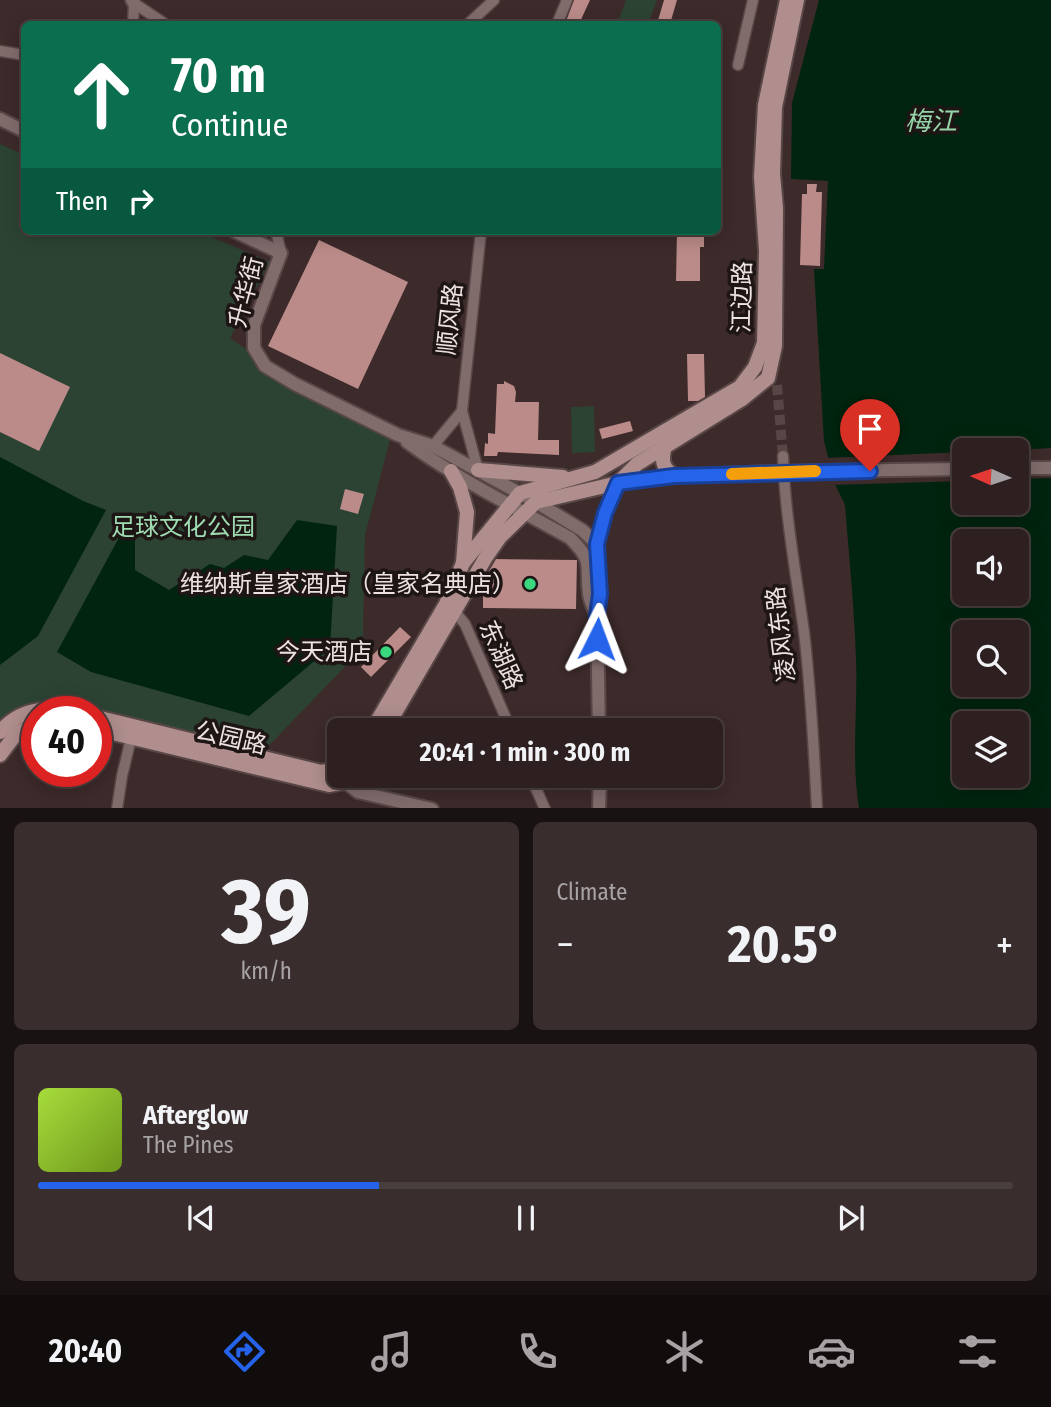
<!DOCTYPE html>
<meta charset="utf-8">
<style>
:root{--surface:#2e2020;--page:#3a2d2d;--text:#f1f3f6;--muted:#a7a3a5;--line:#493e3e;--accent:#2563eb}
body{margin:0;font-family:"Fira Sans Condensed","Noto Sans SC",sans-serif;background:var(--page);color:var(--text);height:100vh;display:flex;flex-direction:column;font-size:26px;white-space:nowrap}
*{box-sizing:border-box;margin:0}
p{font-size:23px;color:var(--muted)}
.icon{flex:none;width:38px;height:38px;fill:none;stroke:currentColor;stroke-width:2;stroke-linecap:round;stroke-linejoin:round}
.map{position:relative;height:808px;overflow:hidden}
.sheet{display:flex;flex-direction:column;gap:14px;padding:14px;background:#191212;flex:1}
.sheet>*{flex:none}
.guide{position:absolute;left:21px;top:21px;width:700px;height:214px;border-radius:10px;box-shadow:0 4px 18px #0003,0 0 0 2px var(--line);background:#0b6e4f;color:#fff;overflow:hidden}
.needle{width:46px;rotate:273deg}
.buttons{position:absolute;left:952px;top:438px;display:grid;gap:14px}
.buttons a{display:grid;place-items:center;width:77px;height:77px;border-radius:10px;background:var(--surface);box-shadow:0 4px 18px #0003,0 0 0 2px var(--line);font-size:35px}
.speed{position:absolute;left:21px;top:696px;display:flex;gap:14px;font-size:35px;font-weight:700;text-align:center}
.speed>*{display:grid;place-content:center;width:91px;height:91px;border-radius:50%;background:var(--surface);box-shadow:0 4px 18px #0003,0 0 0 2px var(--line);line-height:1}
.speed .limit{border:10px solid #d22;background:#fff;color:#111}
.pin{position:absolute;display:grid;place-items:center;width:60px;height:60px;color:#fff;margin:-72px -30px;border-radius:50% 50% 50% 0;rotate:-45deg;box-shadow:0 0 7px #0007}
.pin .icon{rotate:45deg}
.me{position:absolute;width:77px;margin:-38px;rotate:3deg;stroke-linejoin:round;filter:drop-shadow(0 0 5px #0008)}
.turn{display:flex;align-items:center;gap:24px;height:147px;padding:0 35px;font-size:32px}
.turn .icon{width:91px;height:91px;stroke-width:2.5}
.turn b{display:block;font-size:49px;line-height:60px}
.then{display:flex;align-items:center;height:66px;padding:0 35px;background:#0003;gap:14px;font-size:26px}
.big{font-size:52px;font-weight:700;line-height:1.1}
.sheet .tile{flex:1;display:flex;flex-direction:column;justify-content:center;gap:10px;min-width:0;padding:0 24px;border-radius:10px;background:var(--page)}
.sheet .dial{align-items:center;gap:0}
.dial b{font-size:91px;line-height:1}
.song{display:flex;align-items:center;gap:21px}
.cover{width:84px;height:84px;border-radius:10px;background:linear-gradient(135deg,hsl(80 70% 55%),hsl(80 70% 35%))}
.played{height:7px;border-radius:4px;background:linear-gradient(90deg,var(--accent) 35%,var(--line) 35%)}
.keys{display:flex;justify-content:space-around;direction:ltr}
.heat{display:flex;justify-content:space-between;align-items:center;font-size:38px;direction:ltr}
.sheet .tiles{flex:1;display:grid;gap:14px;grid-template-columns:1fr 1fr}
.tile:last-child{grid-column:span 2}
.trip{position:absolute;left:327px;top:718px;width:396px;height:70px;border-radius:10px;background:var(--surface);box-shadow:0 4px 18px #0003,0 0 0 2px var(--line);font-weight:700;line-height:70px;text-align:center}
.tabs{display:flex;height:112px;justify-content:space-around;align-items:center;background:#120d0d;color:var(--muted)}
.tabs .icon{width:49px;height:49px}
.tabs .on{color:var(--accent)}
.tabs b{font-size:32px;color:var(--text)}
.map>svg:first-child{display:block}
</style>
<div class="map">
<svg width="1051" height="809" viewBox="0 0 1051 809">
<rect width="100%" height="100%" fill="#3d2a2a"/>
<g fill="#2c4333">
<path d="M626,0H657L648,24H617Z"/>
<path d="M0,144L24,155V231H198L270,262L230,338L288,378L392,432L365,535L363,628L364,647L256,759L96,712H65L5,720L0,718Z"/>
<path d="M594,406L595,452L572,453L571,407Z"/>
</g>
<g fill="#00240f" fill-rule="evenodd">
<path d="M819,0H1051V808H859C851,758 858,708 856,657C854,606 849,555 845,505L835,484L824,441L814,269H824L828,181L791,179L792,103ZM964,450H1017V502H964ZM964,541H1017V593H964ZM964,632H1017V684H964ZM964,723H1017V775H964Z"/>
<path d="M0,457L83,501L106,510L38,636L0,665Z"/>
<path d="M297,520L337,526L330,648L249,716L91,672L57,652L128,521L135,533V570L169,590L210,564L224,568L244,555L268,560Z"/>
</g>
<g fill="#3d2a2a">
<path d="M1051,448V478L1017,479V450Z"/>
<path d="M964,452V481L832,485L825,458Z"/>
</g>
<g fill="#ba8b89">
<path d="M574,0H590L579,24H565Z"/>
<path d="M664,0H677L670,24H657Z"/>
<path d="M807,184H817L816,192H822L820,266L800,265L802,194H807Z"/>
<path d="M677,231H704V247H700V281H676Z"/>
<path d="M319,240L408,282L358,389L268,346Z"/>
<path d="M0,353L70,387L39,451L0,432Z"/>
<path d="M687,354H704L705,397L698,401H688Z"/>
<path d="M504,381L514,386L516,392L515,402H539L538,440H559V455L498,452L497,456H484L485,443L488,444V433L495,434L497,384H504Z"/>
<path d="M630,421L633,431L602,439L599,429Z"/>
<path d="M345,489L364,494L358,514L340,509Z"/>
<path d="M496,559L577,560L576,609L483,608V581Z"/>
<path d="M400,627L411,637L371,677L361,667Z"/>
</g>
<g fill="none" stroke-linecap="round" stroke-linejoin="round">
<path stroke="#584545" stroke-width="10" stroke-dasharray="10 5" stroke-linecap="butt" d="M777,385L783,456"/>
<g stroke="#594747" stroke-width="13">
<g id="minor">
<path d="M133,24L134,3L165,24"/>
<path d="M468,24L494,0"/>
<path d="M557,24L567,0"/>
<path d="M0,51L24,55"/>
<path d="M738,65L753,0"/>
<path d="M276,231L281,253"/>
<path d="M433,446L462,411"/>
<path d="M783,456C785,515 796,573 804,632C811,690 814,750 817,809"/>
<path d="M478,470L462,411L481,231"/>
<path d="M452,608L465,624L511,730"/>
<path d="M530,775L545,809"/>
<path d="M117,809L122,776L132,734"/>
</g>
</g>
<g stroke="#594747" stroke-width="16">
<g id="tertiary">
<path d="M132,0L134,3"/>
<path d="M0,119L24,131"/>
<path d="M234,231L281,253L254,325V348L265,366L295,384L398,435L433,446L536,502L582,530L596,543"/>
<path d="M407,442C457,479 515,507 570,538C595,563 585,564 589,594C590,602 594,609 597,616"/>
<path d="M1017,468H1051"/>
<path d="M823,471L964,469"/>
<path d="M599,730L597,616L600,594L596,543L605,513L618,483L674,476L773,472"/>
<path d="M342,776L345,782L358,792L432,809"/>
<path d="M599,809L600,775"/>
</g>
</g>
<g stroke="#594747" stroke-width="18">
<g id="secondary">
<path d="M665,446C661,461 662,467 674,476"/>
<path d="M478,470L563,477"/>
<path d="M451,471L460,487L467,512L463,563"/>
<path d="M96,717L321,772L340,769"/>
<path d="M96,729L329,785L345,782L354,775"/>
<path d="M372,730L446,604L463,563L520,493L595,472L740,387L755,367L764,343L766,251L761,177L765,105L787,0"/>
<path d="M385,730L486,557L500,537L536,502L618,483L637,464L742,399L768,378L775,346L776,208L773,174L775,107L797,0"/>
<path d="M0,732C20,708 47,706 75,712"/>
<path d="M0,755L16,734L37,723"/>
</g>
</g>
<use href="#minor" stroke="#816c6c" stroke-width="10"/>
<use href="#tertiary" stroke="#816c6c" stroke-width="12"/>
<use href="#secondary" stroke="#af8e8d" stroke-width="14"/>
<g stroke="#594747" stroke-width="16" stroke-linecap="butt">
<path id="tertiary-bridge" d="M773,472L823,471"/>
</g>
<use href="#tertiary-bridge" stroke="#816c6c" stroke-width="12"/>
</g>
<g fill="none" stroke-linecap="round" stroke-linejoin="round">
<g stroke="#184099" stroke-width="18">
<path id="route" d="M597,639V616L600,594L597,544L605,513L618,483L674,476L870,471"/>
</g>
<use href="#route" stroke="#2563eb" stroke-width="12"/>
<path stroke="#f59e0b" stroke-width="12" d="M732,474L815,471"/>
</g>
<g fill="#39d87f" stroke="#1e1515" stroke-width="2.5">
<circle cx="530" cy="584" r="7"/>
<circle cx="386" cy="652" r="7"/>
</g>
<g text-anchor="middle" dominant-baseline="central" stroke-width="7" stroke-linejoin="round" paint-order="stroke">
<g font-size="24" fill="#eee1e1" stroke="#1e1515">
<text transform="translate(246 292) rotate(-75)">升华街</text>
<text transform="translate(742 297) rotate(-89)">江边路</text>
<text transform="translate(450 319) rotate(-84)">顺风路</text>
<text transform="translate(781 634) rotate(-97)">凌风东路</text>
<text transform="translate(501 655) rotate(66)">东湖路</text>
<text transform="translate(231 738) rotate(13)">公园路</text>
</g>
<g font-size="24" fill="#9edcb1" stroke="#1e1515">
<text x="183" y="527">足球文化公园</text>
</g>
<g font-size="24" fill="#eee1e1" stroke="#1e1515" text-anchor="end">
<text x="516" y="584">维纳斯皇家酒店（皇家名典店）</text>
<text x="372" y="652">今天酒店</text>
</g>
<g font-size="26" font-style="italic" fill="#96d4a9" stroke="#1e1515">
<text x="931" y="121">梅江</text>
</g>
</g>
</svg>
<div class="buttons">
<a><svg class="needle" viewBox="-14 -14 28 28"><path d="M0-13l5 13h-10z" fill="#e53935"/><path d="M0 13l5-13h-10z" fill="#a7a3a5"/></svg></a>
<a><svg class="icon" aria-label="sound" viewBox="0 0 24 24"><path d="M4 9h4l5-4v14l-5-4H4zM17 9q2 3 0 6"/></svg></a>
<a><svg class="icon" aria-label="search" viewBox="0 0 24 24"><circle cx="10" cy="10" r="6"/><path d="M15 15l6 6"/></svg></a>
<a><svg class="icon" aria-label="layers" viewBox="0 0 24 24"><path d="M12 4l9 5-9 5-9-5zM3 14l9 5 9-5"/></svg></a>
</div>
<div class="speed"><div class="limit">40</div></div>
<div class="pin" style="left:870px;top:471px;background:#d93025"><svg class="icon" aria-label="arrive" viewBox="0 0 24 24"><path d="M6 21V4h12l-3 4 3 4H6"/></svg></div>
<svg class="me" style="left:597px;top:639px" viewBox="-20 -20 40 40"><path d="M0-17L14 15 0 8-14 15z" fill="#2563eb" stroke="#fff" stroke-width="4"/></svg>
<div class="trip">20:41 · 1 min · 300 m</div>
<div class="guide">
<div class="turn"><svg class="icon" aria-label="ahead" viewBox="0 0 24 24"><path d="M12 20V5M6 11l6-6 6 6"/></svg><div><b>70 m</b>Continue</div></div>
<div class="then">Then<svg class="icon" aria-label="right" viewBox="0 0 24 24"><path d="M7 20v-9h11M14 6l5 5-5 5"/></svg></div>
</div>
</div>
<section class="sheet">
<div class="tiles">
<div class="tile dial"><b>39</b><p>km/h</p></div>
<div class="tile"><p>Climate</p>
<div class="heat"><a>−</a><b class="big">20.5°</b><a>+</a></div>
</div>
<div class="tile">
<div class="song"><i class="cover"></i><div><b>Afterglow</b><p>The Pines</p></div></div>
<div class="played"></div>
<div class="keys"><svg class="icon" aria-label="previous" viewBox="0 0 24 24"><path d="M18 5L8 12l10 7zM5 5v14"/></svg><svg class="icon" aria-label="pause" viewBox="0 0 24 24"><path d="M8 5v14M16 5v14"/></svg><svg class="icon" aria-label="next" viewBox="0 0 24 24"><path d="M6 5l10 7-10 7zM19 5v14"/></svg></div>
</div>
</div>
</section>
<nav class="tabs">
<b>20:40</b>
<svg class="icon on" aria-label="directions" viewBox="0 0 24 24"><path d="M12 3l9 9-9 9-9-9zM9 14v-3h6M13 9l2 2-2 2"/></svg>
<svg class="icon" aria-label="music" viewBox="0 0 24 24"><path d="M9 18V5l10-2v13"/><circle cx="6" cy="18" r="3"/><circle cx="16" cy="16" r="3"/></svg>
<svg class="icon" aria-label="phone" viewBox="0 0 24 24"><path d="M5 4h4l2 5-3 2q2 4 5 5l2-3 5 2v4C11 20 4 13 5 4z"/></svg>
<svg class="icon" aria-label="climate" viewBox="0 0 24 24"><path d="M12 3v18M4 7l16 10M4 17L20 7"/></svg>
<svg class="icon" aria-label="car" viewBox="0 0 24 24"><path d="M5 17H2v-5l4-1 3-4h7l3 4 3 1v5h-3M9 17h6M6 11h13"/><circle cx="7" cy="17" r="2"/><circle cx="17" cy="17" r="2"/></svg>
<svg class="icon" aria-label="filters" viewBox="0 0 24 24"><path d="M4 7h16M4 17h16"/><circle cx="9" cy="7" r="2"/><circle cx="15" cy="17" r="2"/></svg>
</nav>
